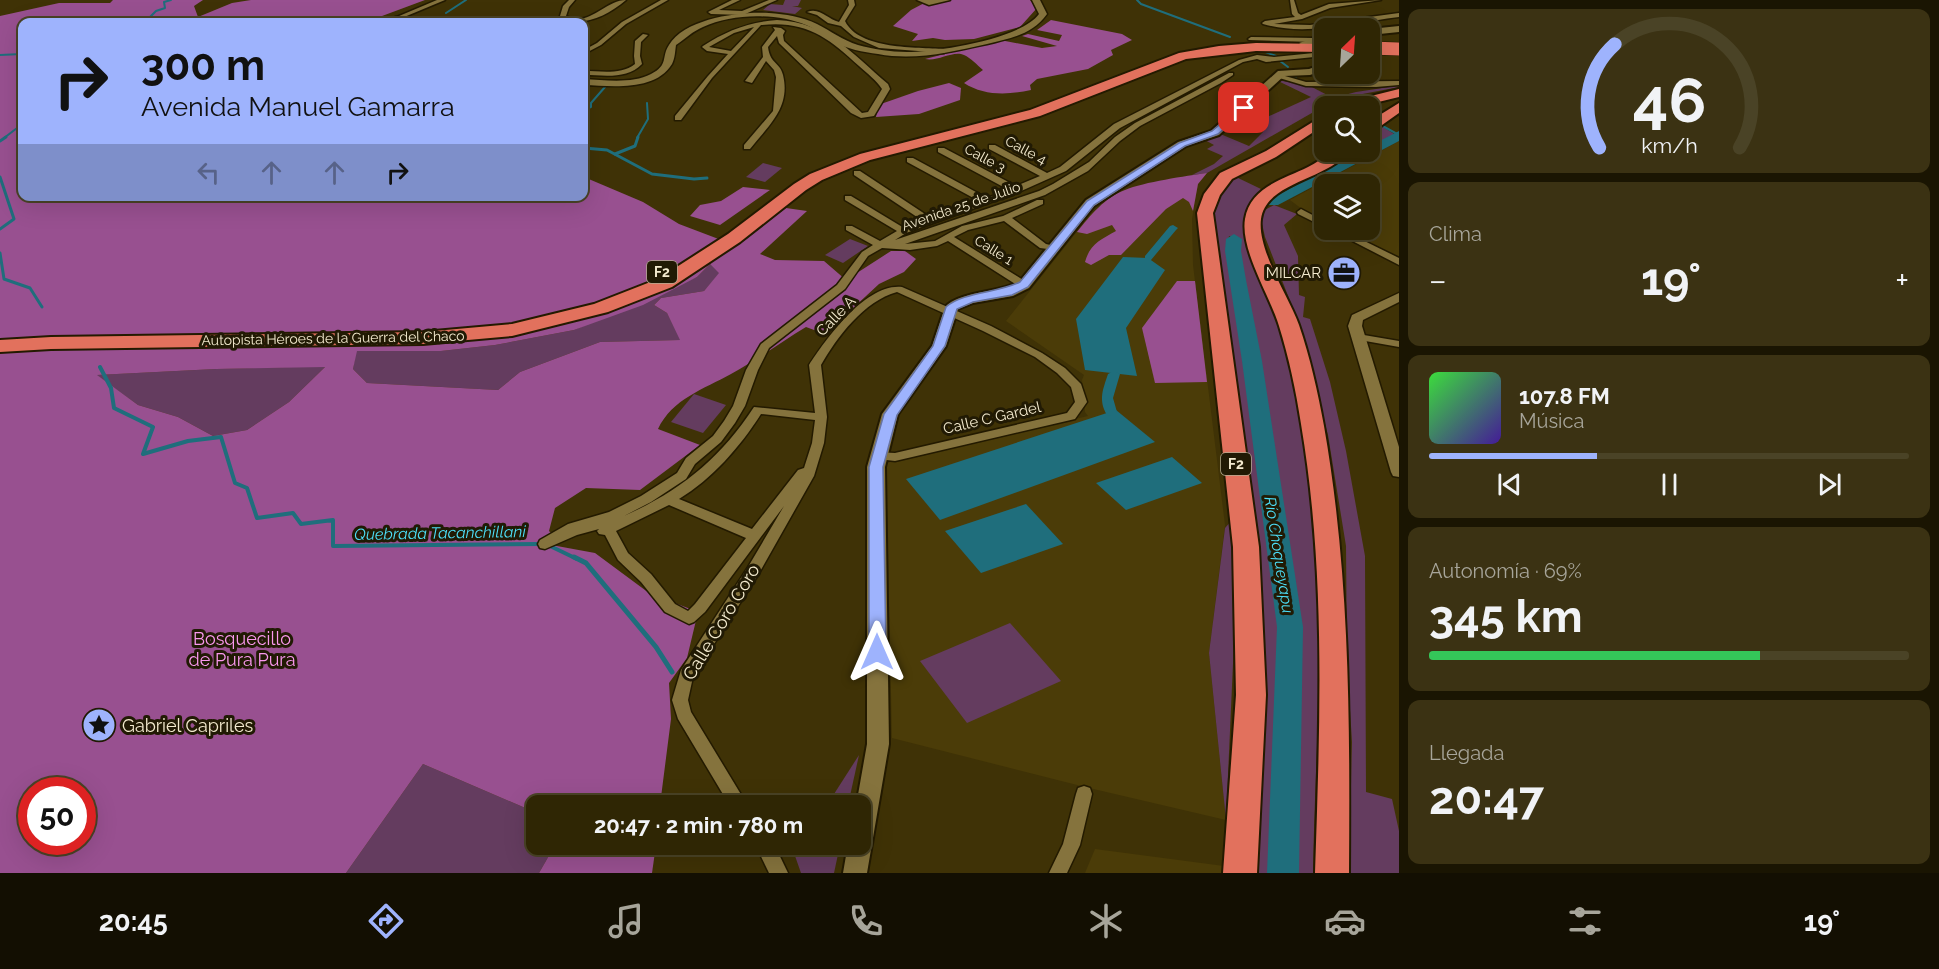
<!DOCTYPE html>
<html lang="es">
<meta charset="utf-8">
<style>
:root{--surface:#2f2604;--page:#3b3213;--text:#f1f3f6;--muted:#a7a59a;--line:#4a4326;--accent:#9eb3fd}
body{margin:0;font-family:Raleway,sans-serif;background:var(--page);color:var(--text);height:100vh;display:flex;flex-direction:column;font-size:22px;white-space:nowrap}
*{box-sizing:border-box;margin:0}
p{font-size:20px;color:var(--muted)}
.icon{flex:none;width:33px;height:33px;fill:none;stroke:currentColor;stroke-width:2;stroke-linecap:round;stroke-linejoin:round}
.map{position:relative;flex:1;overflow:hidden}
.side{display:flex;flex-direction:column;gap:9px;padding:9px;background:#1a1502;width:540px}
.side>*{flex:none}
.hud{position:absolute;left:18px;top:18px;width:570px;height:183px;border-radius:12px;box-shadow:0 6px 24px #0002,0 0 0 2px var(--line);background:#9eb3fd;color:#111;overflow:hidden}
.needle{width:39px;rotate:25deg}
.fabs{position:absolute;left:1314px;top:18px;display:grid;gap:12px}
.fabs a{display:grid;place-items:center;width:66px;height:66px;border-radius:12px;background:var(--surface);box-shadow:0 6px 24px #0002,0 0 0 2px var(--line);font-size:30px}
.speed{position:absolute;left:18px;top:777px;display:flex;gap:12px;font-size:30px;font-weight:700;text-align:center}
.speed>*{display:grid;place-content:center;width:78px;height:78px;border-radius:50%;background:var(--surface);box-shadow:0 6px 24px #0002,0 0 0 2px var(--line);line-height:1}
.speed .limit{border:9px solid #d22;background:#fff;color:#111}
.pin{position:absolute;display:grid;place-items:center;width:51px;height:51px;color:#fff;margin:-26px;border-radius:12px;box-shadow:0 3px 9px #0006}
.me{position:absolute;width:66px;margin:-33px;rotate:0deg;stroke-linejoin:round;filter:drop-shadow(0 0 4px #0008)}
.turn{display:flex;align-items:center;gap:21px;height:126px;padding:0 24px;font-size:27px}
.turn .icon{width:78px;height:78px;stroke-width:2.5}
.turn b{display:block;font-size:42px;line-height:51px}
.lanes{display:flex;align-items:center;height:57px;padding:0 24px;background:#0003;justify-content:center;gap:30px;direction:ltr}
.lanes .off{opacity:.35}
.big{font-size:45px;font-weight:700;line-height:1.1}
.side .card{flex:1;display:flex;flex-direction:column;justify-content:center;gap:9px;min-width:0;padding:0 21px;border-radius:12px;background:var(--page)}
.side .dial{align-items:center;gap:0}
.dial svg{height:156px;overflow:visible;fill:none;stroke:var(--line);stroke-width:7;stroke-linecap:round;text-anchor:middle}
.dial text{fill:var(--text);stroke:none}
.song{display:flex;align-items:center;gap:18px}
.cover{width:72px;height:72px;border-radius:9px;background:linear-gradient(135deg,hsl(120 70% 55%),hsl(260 70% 35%))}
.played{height:6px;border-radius:3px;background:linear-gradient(90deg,var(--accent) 35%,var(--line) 35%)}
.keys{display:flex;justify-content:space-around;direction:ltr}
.heat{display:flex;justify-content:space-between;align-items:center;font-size:33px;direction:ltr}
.charge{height:9px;border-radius:4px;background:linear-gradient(90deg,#34c759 69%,var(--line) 0)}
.trip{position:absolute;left:526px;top:795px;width:345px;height:60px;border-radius:12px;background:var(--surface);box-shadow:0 6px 24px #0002,0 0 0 2px var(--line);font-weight:700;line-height:60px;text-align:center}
.tab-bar{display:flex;height:96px;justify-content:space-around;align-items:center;background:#130f02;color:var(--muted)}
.tab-bar .icon{width:42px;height:42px}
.tab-bar .selected{color:var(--accent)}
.tab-bar b{font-size:27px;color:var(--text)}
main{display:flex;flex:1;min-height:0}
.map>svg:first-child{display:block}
</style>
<main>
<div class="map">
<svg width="1399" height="873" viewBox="0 0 1399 873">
<rect width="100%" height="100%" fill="#3f3206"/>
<g fill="#4b3c08">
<path d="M1399,141V257L1346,230H1370V184H1324V219L1302,209L1290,200Z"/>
<path d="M1207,173L1198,184L1192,219L1193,265L1225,525L1209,653L1226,820L1085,787L892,738L886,463L1088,416L1085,412L1082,380L1084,375L1006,321L1091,214L1108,200L1125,190Z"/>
<path d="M1095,849L1224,866L1223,873H1085Z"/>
</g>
<g fill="#643c5f">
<path d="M785,0H801L798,6H792L802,8L795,14L763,10L770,4L783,5Z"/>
<path d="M1276,80L1308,85L1333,98L1356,92L1396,86L1399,87L1352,96L1324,106L1207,173L1192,175L1214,164L1223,156L1207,149L1214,145L1203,139L1218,133L1249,146L1263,132L1265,118L1311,97Z"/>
<path d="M1383,127L1399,137L1289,194L1352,152H1370V138Z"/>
<path d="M763,163L782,168L765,182L746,177Z"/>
<path d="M1236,177L1261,189L1251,201L1246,215C1270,297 1299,380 1311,465C1329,596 1315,740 1313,873H1298L1300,629L1280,492L1241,266L1239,238L1229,236L1227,248L1279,623L1270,873H1255L1214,210L1217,196Z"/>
<path d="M1274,205L1297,214L1284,225L1298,256L1299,295L1305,297L1303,317L1310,319L1330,382L1346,451L1365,556L1366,792L1392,799L1399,831V873H1349L1352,742L1347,662L1346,546L1328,435L1294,311L1265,237L1261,219L1263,211Z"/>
<path d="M850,239L868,246L843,263L825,255Z"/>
<path d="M710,264L720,273L704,291L661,298L654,305L667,313L681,340L600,342L520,372L498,390L367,383L353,369L356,351H441L495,345L574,330L697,277Z"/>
<path d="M326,366L289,402L247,430L213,436L178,417L138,405L96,375L216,369Z"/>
<path d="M694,394L726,405L703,433L671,422Z"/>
<path d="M1232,520L1235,619L1226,820L1209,653L1225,528Z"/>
<path d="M1010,623L1061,681L967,723L920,661Z"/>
<path d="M859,755L848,805H827Z"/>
<path d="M423,764L537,813V844L555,845L539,873H346Z"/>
<path d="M801,844L840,845L834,873H801L794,853Z"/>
</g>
<g fill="#985090" fill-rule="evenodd">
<path d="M113,0H203L194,6L198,17L232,3L251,0H425L374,19L376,21L406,19L432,22H22V196H584V177L643,202L679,224L737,246L786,208L807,211L760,254L775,260L824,261L846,280L891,251H905L916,259L904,272L879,284L825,334L806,327C781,342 757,360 731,374C704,389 672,399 658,429L700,445L640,490L586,488L555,508L549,531L554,536L546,544L595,553L649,593L698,612L687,658L669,683L671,719L660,805L537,806V813L423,764L346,873H0V16L59,3H110ZM710,264L719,273L704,291L661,298L654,305L667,313L680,340L600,342L520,372L498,390L367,383L353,369L357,351H441L495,345L574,330L643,305L697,277ZM325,367L289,402L247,430L213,436L178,417L138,405L97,375L216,369ZM32,790H82V842H32Z"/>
<path d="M930,0H1030L1037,8L1020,27L974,39L945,40L933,38L912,41L918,34L893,26L911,10Z"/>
<path d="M1051,20L1122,34L1132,40L1111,50L1113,55L1088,69L1037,79L1030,85L1031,90C1008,95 984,96 964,83L983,70C977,65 971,58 964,55C953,50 938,62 925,59L1000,40L1042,48L1057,46L1022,36L1028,34L1059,41L1062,35L1037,30Z"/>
<path d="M949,83L961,88L960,100L919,114L876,117L878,105L918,91Z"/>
<path d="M1207,173L1198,184L1193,211L1189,202L1183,198L1166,209L1121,255H1109L1091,265L1085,262C1090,244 1100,240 1116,231L1112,225L1087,234L1077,232C1090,216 1105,197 1125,190C1144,182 1186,176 1207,173Z"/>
<path d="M743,187L770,190L720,225L690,216L700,205L721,201Z"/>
<path d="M1177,281H1195L1207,382L1155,383L1142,328Z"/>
<path d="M555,845H656L652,873H539Z"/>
</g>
<g fill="#1f6e7c">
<path d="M1123,257L1148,258L1165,270L1126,328L1137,376L1085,370L1076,319Z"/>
<path d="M1116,410L1155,442L940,520L906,479Z"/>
<path d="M1172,457L1202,483L1126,510L1096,483Z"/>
<path d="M1026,504L1063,544L981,573L945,531Z"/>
</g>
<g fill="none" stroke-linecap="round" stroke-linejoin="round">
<g stroke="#1f6e7c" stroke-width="2">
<path d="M1137,0L1141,4L1230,37"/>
<path d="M446,13L466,0"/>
<path d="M145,22L156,11L165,8L164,2L171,0"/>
<path d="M1260,50L1276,56"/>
<path d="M0,55L22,54"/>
<path d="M1280,61L1288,67"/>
<path d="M1288,73L1296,78"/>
<path d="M584,111L591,107V103L605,87"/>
<path d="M1379,124L1399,135"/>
<path d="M4,138L21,125L22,120"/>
<path d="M637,138L648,119L647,103"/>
</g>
<g stroke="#1f6e7c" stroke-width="3">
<path d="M0,141L6,137"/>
<path d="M584,148L607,150L652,174L694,179L707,178"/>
<path d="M615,154L635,146L638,137"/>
<path d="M0,177L14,219L0,229"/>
<path d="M0,253L4,279L30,288L42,307"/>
</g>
<g stroke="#1f6e7c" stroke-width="4">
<path d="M100,367L111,388L114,408L153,427L143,454L188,441L221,437L235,483L247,488L257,518L293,513L301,524L333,520V546L541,544"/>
<path d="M548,545L577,559"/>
</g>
<path stroke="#1f6e7c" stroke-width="5" d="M574,557L586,563L656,647L672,672"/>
<g fill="#1f6e7c" fill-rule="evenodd">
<path d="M1173,225L1178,228L1176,230L1151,260H1145V256L1170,226Z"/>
<path d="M1114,371L1120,374L1113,398L1117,412L1111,416L1107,415C1098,400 1103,389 1108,374Z"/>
</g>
<g fill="#1f6e7c" fill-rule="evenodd">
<path d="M1399,131V141L1278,205H1268L1265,202L1358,152H1370V146Z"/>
<path d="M1234,234L1242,239L1241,251L1246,280L1262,361L1303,627L1299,873H1267L1277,627L1242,361L1225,251L1226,239Z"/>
</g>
<g stroke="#231a00" stroke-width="3">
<g id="minor">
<path d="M437,0H445L397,20L392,19Z"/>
<path d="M569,0H575L569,7L566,16C589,28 605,0 626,0C608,15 587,26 563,20L560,16L563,6Z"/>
<path d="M661,0H668L626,24L601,45L584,54V50L597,43L622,22Z"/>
<path d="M732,0H740L719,10L742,11L769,0H777L743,15L711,14L708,12Z"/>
<path d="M848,0H854L855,5L845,21C859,50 917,47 944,49L947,51L944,53L879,48L854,37L841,26L828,23L817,15L807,12C820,7 827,19 839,22L849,5Z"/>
<path d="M917,0H950L929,5Z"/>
<path d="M1290,0H1294L1298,13L1301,15L1329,4L1381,0L1330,8L1302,19L1274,24L1310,25L1399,13V17C1355,22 1307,37 1263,24L1262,23L1265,21L1295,17L1292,14Z"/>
<path d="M777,20C829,23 851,53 888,84L890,89L874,116L861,118L851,113L779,43L777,36L768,47C770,64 780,62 783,75C791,108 768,126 750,149H744V145L773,111L776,77L774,70L766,61L752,83L745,81L763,57L762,47L775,30L773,27L781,28L785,31L783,35L784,41L862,113L868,112L882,89C877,81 867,73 859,66C828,37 805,20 761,25L712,78L681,120H675V116L708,76L728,54L707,51L702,47L703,46C726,31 749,22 777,20ZM754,27L731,51L709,47L734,33Z"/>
<path d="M643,34L648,35L641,42L640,56L642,64C627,80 603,75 584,75V71C601,71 621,75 635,64L634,56L635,41Z"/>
<path d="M1251,37L1313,38L1316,40L1313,42L1249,40L1248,39Z"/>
<path d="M1324,52V56L1266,62L1257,59L1243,62L1120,128L1066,171L1019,192L906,233L895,240L1039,191L1053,184L1089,162L1115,137L1135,123L1229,73H1233V75L1221,83L1140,126L1120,141L1088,171L1045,195L905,244L935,241L962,226L1003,216L1037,200H1043V204L1012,218L1046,244L1055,246V250L1040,248L1004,221L968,230L954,237L1028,283V287H1020L948,241L937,246L910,250L882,248L868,256L845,289L769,348L758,370L745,406L735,423L721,442L695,464L686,479L651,502L624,516C680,491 720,459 754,407L815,413L809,365C826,339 866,283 902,287L991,326L1042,353L1065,368L1081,384L1087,402L1075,419L895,461L878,459L872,455L874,452L895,453L1067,413L1075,402L1071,387L1057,373L1035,357L983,331L897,292C864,301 837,337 821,365L827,417L824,443L814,476L758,575L693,677L688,700L691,712L748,806H730L678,719L672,700L681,670L748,567L784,506L705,612L694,622L689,624L665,612L641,582L618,560L605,535L599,534L597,531L599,529L577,535L545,549L540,548L538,544L540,540L568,524L609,512L641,496L677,473L686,458L713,436L724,421L733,406L746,370L761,344L837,285L862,252L873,245L846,230V226H852L880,241L897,231L845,200V196H851L904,228L923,221L854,175V171H860L931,218L979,201L907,162V158H913L987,198L1009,190L938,152V148H944L1016,186L1040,176L989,149V145H995L1047,173L1060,167L1114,124L1239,60L1257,55L1274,57ZM761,414L815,420L812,443L804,468L798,470L752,529L679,499C712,479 740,447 761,414ZM669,505L746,538L695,604L688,611L675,604L651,574L628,553L616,531Z"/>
<path d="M1278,74L1306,82L1399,81V85L1376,87L1306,86L1276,77V75Z"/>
<path d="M1301,209L1324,221V227L1298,214L1297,212Z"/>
<path d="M1331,230H1342L1399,258V265Z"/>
<path d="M1358,334L1399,341V347L1354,339L1353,337L1354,335Z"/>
<path d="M1084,786L1090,788L1092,794L1080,845L1067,873H1049L1063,844L1076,794L1078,788Z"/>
<path d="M755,844H774L788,873H769Z"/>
</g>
</g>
<g stroke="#231a00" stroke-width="3">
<g id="tertiary">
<path d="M1032,0H1040L1047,14C1032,35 1011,38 987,44C951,52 915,61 878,54C863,52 847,49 834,42C824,37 817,29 806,25C776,13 733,13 703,27C693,31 685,39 676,45C675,52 675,58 672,64C655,92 611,86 584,85V79C605,80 632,84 651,74C669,65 661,57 669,45C685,18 741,11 769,13C785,14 803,17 817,24C831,31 842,40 858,45C873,49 890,52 907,52C937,52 1021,39 1039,14Z"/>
<path d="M395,17L433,20L437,22L392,21L391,19Z"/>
<path d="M1399,293V302L1363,320L1362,326L1399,447V477L1393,476L1391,472L1348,326L1352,315Z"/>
</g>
</g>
<g stroke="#231a00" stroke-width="4">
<g id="secondary">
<path d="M1399,26V32L1370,35V29Z"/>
<path d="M1324,35V41L1304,46L1299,43Z"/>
<path d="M1324,64V70L1310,75L1284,76L1219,135L1186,146L1094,206L1029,288L1013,296L973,303L958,309L946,346L898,414L885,467L889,744L867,873H843L848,844H861V806H856L867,744V467L882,414L932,346L945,307C960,291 998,293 1019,282L1086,200L1178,142L1211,131L1278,71L1309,69Z"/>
</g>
</g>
<g stroke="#231a00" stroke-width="4">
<g id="motorway">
<path d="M1256,43L1324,44V52L1256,51L1186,59L1040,116L870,160L822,180L806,190L740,242L672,287L608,312L512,336L423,344L51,349L0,352V340L51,337L423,332L512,324L594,304L658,279L728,234L794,184L810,174L860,154L1030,110L1179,53L1219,46Z"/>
<path d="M1399,89V97L1362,106H1341L1343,103Z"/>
<path d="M1399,103V113L1375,130L1370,131V121Z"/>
<path d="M1324,115V125L1276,157L1232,179L1220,195L1213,213L1259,547L1266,695L1257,873H1223L1236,695L1233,547L1197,213L1204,194L1220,173L1266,151Z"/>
<path d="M1331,152H1348C1327,180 1266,182 1261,219C1257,250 1288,295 1299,325C1310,357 1318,393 1324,426C1350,574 1350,723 1349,873H1315C1320,723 1326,572 1301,424C1296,391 1289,358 1279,326C1270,296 1240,250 1245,219C1250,187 1284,179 1308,167C1316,163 1324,157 1331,152Z"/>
</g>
</g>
<use href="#minor" fill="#85733d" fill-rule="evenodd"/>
<use href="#tertiary" fill="#85733d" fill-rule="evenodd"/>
<use href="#secondary" fill="#85733d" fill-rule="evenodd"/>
<use href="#motorway" fill="#e2715d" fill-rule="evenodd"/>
<g stroke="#231a00" stroke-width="14" stroke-linecap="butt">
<path id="motorway-bridge" d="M1370,48L1399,49"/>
</g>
<use href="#motorway-bridge" stroke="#e2715d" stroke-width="13"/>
</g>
<path fill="#9eb3fd" stroke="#6774a4" stroke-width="1.5" d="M1241,106L1248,108L1218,134L1185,146L1094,205L1028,287L1012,295L973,302L957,309L945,346L897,415L883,467L886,652L883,657L877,659L871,657L869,652V467L884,414L933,346L946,307C963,292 998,293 1020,282L1087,201L1179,143L1212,131Z"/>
<defs>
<g id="office-disc" transform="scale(1.725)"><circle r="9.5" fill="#9eb3fd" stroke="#211a04"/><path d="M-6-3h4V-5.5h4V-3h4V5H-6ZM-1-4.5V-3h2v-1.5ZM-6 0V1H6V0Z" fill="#111"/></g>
<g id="sight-disc" transform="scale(1.725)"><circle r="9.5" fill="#9eb3fd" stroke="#211a04"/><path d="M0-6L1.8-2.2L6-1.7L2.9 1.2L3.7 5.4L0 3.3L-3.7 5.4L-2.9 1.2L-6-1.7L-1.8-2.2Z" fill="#111"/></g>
</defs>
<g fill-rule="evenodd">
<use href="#office-disc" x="1344" y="273"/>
<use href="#sight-disc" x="99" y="725"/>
</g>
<g text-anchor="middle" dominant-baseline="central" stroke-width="6" stroke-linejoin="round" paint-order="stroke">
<g font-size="14" fill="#f3eace" stroke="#211a04">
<text transform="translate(1026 150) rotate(28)">Calle 4</text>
<text transform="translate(985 158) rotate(28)">Calle 3</text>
<text transform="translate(961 206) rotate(-19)">Avenida 25 de Julio</text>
<text transform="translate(994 250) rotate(32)">Calle 1</text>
<text transform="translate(333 338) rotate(-1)">Autopista Héroes de la Guerra del Chaco</text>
</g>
<g fill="#211a04" stroke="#b4ac91" stroke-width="1.5">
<rect x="647" y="261" width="30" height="22" rx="4.5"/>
<rect x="1221" y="453" width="30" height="22" rx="4.5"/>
</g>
<g font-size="14" font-weight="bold" fill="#f3eace">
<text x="662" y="272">F2</text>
<text x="1236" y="464">F2</text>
</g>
<g font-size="15" fill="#f3eace" stroke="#211a04" text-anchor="end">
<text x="1321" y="273">MILCAR</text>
</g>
<g font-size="15" fill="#f3eace" stroke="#211a04">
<text transform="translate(836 316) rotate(-46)">Calle A</text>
<text transform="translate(992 418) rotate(-13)">Calle C Gardel</text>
</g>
<g font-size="16" font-style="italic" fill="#4ddff8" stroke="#211a04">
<text transform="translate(440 533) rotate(-1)">Quebrada Tacanchillani</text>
<text transform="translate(1279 555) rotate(81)">Río Choqueyapu</text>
</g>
<g font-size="18" fill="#f3eace" stroke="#211a04">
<text transform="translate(721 622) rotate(-59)">Calle Coro Coro</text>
</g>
<g font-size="18" fill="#fa98ee" stroke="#211a04">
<text x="242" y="638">Bosquecillo<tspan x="242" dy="21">de Pura Pura</tspan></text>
</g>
<g font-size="18" fill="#f3eace" stroke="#211a04" text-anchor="start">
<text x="122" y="725">Gabriel Capriles</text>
</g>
</g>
</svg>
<div class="fabs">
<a><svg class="needle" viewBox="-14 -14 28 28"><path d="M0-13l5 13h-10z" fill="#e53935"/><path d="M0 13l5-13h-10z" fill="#a7a59a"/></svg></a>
<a><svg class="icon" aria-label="search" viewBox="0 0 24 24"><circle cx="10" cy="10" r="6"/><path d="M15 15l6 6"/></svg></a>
<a><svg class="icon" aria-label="layers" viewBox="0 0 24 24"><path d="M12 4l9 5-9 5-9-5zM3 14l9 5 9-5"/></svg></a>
</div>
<div class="speed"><div class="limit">50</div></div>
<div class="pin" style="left:1244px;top:108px;background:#d93025"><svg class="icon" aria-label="arrive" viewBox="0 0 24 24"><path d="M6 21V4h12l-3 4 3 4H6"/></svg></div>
<svg class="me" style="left:877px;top:652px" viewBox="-20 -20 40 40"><path d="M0-17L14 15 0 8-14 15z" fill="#9eb3fd" stroke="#fff" stroke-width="4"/></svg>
<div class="trip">20:47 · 2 min · 780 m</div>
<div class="hud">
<div class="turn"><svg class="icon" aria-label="right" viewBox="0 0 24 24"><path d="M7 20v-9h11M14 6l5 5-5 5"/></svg><div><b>300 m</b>Avenida Manuel Gamarra</div></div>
<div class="lanes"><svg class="icon off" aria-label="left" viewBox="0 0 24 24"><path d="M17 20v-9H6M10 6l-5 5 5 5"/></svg><svg class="icon off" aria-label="ahead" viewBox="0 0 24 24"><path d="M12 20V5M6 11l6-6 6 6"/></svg><svg class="icon off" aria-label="ahead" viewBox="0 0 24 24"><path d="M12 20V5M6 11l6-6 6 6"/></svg><svg class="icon" aria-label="right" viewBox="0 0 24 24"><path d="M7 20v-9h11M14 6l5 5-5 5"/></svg></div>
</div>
</div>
<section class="side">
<div class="card dial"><svg viewBox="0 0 100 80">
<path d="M14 69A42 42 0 1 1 86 69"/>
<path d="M14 69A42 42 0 0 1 22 16" stroke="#9eb3fd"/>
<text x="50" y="56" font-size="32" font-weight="700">46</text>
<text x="50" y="72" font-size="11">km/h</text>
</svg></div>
<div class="card"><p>Clima</p>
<div class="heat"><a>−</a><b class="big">19°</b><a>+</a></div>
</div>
<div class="card">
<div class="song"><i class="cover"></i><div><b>107.8 FM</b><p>Música</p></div></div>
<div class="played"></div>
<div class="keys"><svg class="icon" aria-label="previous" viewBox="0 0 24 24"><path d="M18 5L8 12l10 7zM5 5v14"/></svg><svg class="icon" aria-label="pause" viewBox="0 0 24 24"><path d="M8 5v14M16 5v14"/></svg><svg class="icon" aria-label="next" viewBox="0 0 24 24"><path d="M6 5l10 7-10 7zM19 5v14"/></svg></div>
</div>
<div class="card"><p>Autonomía · 69%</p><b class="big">345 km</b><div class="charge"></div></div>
<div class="card"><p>Llegada</p><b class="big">20:47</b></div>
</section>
</main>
<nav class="tab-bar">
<b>20:45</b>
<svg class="icon selected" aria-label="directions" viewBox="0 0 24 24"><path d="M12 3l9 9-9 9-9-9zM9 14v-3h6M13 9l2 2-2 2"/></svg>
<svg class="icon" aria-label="music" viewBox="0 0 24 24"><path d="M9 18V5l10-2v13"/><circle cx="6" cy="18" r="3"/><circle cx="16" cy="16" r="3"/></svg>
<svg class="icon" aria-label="phone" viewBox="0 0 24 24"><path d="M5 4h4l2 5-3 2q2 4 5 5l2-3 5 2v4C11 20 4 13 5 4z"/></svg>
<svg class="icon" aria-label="climate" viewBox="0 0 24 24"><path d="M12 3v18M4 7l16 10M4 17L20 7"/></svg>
<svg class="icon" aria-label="car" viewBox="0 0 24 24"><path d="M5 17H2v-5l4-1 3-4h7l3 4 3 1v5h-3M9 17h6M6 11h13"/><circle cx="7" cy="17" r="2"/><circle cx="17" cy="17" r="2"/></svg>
<svg class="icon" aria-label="filters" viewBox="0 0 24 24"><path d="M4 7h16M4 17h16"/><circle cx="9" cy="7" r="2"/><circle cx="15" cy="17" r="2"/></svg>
<b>19°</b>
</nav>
